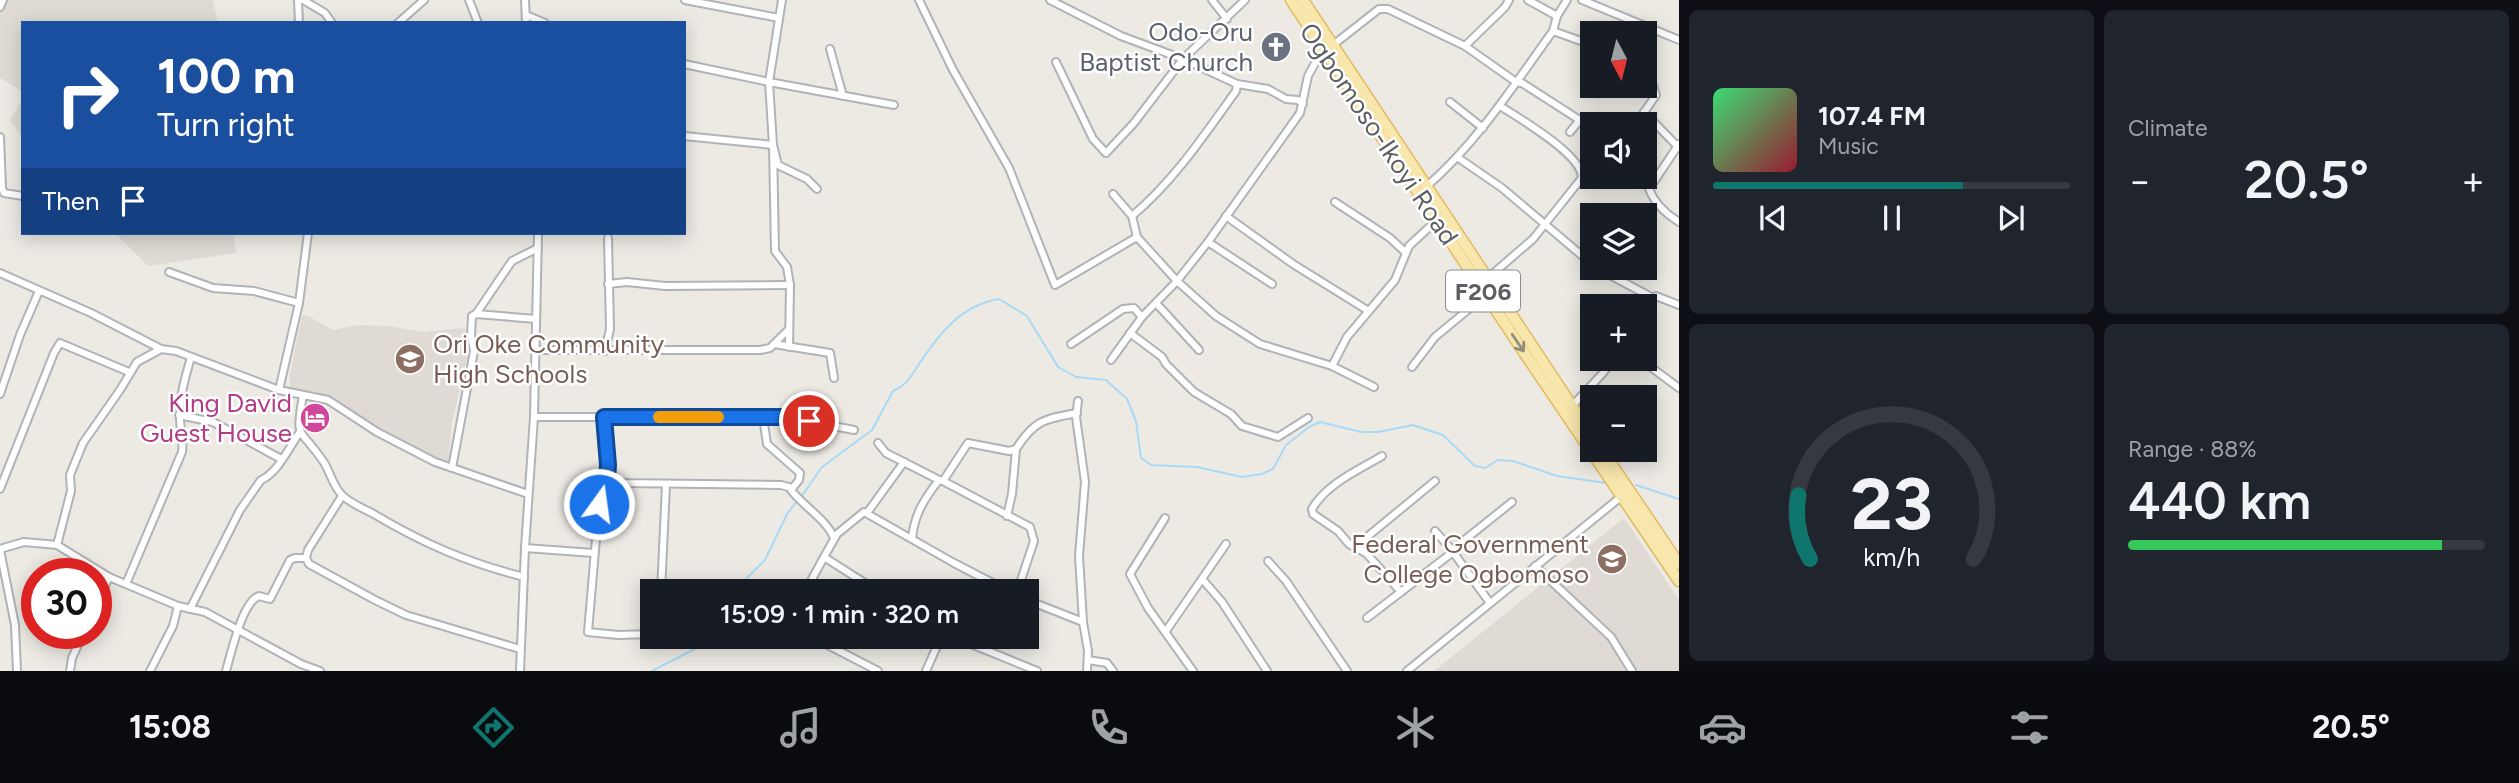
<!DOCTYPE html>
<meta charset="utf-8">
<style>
:root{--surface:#171b24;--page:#20242c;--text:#f1f3f6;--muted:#9ea1a6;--line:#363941;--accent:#0f766e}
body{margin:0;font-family:Figtree,sans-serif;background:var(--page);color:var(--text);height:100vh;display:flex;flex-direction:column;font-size:26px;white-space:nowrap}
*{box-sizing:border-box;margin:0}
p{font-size:23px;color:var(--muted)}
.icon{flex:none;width:38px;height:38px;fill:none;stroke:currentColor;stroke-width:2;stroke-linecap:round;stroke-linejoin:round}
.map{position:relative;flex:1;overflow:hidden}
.side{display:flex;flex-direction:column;gap:10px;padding:10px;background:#0d0f14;width:840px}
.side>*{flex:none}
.top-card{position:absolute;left:21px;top:21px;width:665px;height:214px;border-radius:0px;box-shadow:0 4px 18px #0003;background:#1a4fa0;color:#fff;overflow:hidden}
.needle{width:46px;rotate:173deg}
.controls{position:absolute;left:1580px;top:21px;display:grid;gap:14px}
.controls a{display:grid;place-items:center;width:77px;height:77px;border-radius:0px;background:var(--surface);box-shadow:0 4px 18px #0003;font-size:35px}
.speed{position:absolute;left:21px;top:558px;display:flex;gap:14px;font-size:35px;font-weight:700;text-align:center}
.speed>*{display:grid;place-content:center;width:91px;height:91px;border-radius:50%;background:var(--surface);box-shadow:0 4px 18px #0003;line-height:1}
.speed .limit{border:10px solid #d22;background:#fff;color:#111}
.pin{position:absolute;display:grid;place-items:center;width:60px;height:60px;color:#fff;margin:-30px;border:4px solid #fff;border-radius:50%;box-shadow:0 2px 7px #0007}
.me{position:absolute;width:77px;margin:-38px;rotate:14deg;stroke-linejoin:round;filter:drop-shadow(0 0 5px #0008)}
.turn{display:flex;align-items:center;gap:24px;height:147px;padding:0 21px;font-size:32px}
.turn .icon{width:91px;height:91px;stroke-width:2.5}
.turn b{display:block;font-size:49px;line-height:60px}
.then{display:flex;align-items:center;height:66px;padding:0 21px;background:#0003;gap:14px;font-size:26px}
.big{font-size:52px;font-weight:600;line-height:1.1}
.side .tile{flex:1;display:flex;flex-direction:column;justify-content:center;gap:10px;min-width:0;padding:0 24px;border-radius:10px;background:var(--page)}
.side .dial{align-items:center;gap:0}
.dial svg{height:182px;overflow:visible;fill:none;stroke:var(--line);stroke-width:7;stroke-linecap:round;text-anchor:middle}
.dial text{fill:var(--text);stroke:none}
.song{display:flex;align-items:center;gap:21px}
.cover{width:84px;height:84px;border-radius:10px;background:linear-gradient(135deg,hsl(140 70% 55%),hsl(350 70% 35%))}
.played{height:7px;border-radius:4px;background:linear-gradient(90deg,var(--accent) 70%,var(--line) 70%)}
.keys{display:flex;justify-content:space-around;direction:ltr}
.heat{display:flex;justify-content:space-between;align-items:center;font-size:38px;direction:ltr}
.charge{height:10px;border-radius:5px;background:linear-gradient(90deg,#34c759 88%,var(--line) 0)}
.side .tiles{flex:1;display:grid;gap:10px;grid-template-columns:repeat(2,1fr)}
.trip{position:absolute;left:640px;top:579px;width:399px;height:70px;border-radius:0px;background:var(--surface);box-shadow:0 4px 18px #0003;font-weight:600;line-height:70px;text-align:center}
.tabs{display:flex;height:112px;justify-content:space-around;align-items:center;background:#090b0e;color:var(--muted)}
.tabs .icon{width:49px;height:49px}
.tabs .selected{color:var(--accent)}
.tabs b{font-size:32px;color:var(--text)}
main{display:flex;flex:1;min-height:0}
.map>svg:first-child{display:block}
</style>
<main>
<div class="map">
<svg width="1679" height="671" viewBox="0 0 1679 671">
<rect width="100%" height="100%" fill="#eceae3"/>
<g fill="#dfdbd4">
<path d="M6,0H213L218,23H23V92L0,78V11Z"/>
<path d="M23,98V138L10,120Z"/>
<path d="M115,233H233L236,253L148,266Z"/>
<path d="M302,315L308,316L333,330L358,325L388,326L423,332L462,328L467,331L469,350L452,422L448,464L370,423L336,401L290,389V374Z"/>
<path d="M1624,518L1679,600V671H1434Z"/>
</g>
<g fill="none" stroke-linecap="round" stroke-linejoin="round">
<g stroke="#a8d9f7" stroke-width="2">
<path d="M1636,485L1679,499"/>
<path d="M801,497L822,467L872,430L893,391C906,386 912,375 919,364C939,334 961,305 999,299L1027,316L1058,367L1076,377L1106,380L1127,399L1136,421L1141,458L1151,465L1197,467L1242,477L1262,474L1273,469L1286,445L1309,427L1320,422L1361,432H1378L1413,425L1443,435L1475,466L1485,468L1498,460L1513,461L1557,476L1606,483"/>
<path d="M743,592L746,579L765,560L787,514L797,501"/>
<path d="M652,671L718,637"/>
</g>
<g stroke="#b0b3b7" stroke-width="10">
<g id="minor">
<path d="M298,0L299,23"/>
<path d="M303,0L325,13L332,23"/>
<path d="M469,0L478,23"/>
<path d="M525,0L526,23"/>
<path d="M685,0L779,18"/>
<path d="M782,0L769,82L773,145L775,251L787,267L790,285L789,347"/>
<path d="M919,0L953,70L1009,168L1055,285L1137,237"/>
<path d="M1050,0L1121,36L1183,59L1237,84L1236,91C1205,134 1174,181 1132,216"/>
<path d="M1212,0L1227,19"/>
<path d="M1528,0L1557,16"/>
<path d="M1582,0L1679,40"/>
<path d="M0,7L3,0"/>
<path d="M526,15L545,23"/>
<path d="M398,23L424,0"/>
<path d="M1553,31L1592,45"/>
<path d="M1333,45L1379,9H1388L1465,46L1516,82L1522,83L1592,128"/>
<path d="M1465,46L1505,7L1509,0"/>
<path d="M830,49L843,96"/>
<path d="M1056,62L1093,139L1106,153L1134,123L1183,59L1245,0"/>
<path d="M684,64L769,82L894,105"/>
<path d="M1237,84L1268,89L1286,99L1298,100L1303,104"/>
<path d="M1450,102L1483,128"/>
<path d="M1500,106C1519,118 1581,154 1582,177"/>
<path d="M1644,112L1679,148"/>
<path d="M1636,124L1656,95L1653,86L1645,76"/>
<path d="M1570,132L1580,120"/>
<path d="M684,136L773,145L778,165L807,179L817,189"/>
<path d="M0,137L2,188L4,193L23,196"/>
<path d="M1679,144L1649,189C1655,204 1666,214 1679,222"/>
<path d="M1457,157L1502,188L1592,264"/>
<path d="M1426,187C1478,142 1513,86 1553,31L1557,16L1567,0"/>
<path d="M1113,194L1132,216L1137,237L1177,281L1216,316L1260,344L1332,366L1374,387"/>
<path d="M1335,202L1390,238L1405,252"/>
<path d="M1226,216L1293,264L1367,310"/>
<path d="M1208,242L1272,284"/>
<path d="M1597,268L1653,298"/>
<path d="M169,272L213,288L254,291L299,303"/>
<path d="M0,273L91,313L161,349L176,351L279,390L328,400L377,432L435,462L528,494"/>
<path d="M1489,277L1533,239L1585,174L1592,173"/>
<path d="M608,284L627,282L665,286L790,285"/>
<path d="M1156,303L1199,350"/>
<path d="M1645,310L1656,296L1679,305"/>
<path d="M476,314L512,261L538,248"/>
<path d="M1130,333L1162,357L1166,364L1194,392L1231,414L1242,426L1278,437L1308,418"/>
<path d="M774,344L830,353L834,378"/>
<path d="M1071,344L1123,309L1134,308L1142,317"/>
<path d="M535,350H760L770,348L789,329"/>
<path d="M605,351L610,329L608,238"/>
<path d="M1640,359L1679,388"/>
<path d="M1111,360L1142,317L1177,281L1208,242L1300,113L1308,76L1322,50"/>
<path d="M1332,366L1347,337L1395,280L1409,246L1437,220"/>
<path d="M1412,367L1435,337L1486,295"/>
<path d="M279,390L299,303L308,233"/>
<path d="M0,394L20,335L39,291"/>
<path d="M303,395C295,441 299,426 323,461C330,471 332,484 341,494C348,502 362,508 372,513C424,544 466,562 524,577"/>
<path d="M1078,401L1076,417L1085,482L1079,556L1083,622L1088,651L1087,671"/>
<path d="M1573,405L1603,373L1613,359"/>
<path d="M179,415L213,422L281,459"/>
<path d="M534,417H786L854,430"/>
<path d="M604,417L608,465L607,479L599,504L588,632L618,635L653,634"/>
<path d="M763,417L767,444L800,473L799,480L791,490C803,506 827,520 834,538"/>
<path d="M878,443L886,453L939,480"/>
<path d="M1016,449C1034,421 1043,419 1077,413"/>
<path d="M1382,456C1359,470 1326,484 1312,509L1313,514L1338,531L1349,544L1366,553L1401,592"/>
<path d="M452,468L474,351L471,336L472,316L476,314L536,319"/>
<path d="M607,479L623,483L781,485L792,488"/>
<path d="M943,481L1030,527L1034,541L1017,592"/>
<path d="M0,489L54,353L60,343L129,372"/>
<path d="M342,496L308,550L306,558L309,564L375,600L406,615L520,649"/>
<path d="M867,513L904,462"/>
<path d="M1165,518L1130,574L1148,608L1193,671"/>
<path d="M1435,531L1452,550"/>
<path d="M912,539C914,515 924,499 939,480L943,481L968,443L1009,451L1016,449L1012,494L1007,516"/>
<path d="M57,545L71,491L70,475L83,443L120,390L137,362L161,349"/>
<path d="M1356,546L1435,481"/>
<path d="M525,548L594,553"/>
<path d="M0,549L24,542L57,545L109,577L178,606L205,612L301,664L320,671"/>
<path d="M0,550L15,625L17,671"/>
<path d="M1453,552L1490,603"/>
<path d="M1268,561L1286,581L1347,671"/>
<path d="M1535,566L1611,637L1632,671"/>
<path d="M1203,580L1222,602L1267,671"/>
<path d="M126,584L182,452C184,438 179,427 180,413C180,394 186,375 191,357"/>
<path d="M661,592L666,485"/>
<path d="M805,592L824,557"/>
<path d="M879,592L824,557L837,534L864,512L954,563L1010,592"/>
<path d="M1027,600L1083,622"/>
<path d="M96,605L109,577"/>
<path d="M190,609L240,510L261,480C278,473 289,447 300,432"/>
<path d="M1367,618L1453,552L1452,550L1512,502"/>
<path d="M1166,631L1226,544"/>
<path d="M809,637L818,638L822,642L878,671"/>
<path d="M954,637L1037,671"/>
<path d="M1088,660L1107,663L1113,671"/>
<path d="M70,671L72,658L83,634"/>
<path d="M150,671L173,626L178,606"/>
<path d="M226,671C231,654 242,602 259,596L270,599L290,560L295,558H306"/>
<path d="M520,671L525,548L534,417L538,233"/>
<path d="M926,671L941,637"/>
<path d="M1407,671L1622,496"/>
</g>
</g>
<g stroke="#e4b963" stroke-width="13">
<g id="primary">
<path d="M1291,0L1521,348L1679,581"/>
<path d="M1303,0L1592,436"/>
<path d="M1602,450L1679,564"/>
</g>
</g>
<use href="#minor" stroke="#fff" stroke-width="6"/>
<use href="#primary" stroke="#f8e7ac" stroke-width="10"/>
</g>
<defs><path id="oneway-shaft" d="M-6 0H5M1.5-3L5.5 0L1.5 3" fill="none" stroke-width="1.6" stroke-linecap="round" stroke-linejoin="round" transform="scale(1.75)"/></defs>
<use stroke="#928e7c" href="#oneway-shaft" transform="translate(1518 343) rotate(56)"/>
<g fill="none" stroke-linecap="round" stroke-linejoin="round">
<g stroke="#114b97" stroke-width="18">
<path id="route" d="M599,504L607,479L608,465L604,417H786L809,421"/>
</g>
<use href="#route" stroke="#1a73e8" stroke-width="12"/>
<path stroke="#f59e0b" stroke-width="12" d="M659,417H718"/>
</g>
<defs>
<g id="church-disc" transform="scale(1.575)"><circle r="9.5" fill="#6b7280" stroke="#fff"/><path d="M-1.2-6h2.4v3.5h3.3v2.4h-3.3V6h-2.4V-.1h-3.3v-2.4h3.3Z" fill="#fff"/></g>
<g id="university-disc" transform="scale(1.575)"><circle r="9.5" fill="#8d6e63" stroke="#fff"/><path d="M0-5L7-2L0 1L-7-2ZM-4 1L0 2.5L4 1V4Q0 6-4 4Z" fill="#fff"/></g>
<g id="hotel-disc" transform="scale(1.575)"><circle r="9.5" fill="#d1479c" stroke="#fff"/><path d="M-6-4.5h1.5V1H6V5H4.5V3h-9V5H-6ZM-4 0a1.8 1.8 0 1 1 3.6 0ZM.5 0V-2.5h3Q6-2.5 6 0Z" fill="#fff"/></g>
</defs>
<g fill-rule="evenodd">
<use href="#church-disc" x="1276" y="47"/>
<use href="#university-disc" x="410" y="359"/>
<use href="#hotel-disc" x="315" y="418"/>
<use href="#university-disc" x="1612" y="559"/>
</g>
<g text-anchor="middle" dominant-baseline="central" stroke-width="5" stroke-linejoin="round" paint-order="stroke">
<rect fill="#fff" stroke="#8c8e91" stroke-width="2" x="1446" y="270.5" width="74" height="41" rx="5"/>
<g font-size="24" font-weight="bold" fill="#5b5e62">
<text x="1483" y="291">F206</text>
</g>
<g font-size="26" fill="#5b616d" stroke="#fff" text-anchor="end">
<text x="1253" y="32">Odo-Oru<tspan x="1253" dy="30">Baptist Church</tspan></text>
</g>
<g font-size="26" fill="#5b5e62" stroke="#fff">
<text transform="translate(1379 134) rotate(56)">Ogbomoso-Ikoyi Road</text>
</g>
<g font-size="26" fill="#785e54" stroke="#fff" text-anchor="start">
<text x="433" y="344">Ori Oke Community<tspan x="433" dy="30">High Schools</tspan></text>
<text x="1589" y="544" text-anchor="end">Federal Government<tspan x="1589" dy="30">College Ogbomoso</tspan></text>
</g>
<g font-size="26" fill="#b23c85" stroke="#fff" text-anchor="end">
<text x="292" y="403">King David<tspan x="292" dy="30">Guest House</tspan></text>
</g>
</g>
</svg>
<div class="controls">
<a><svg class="needle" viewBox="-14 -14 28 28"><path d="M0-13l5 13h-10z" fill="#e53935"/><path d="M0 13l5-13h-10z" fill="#9ea1a6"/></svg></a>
<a><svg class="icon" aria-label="sound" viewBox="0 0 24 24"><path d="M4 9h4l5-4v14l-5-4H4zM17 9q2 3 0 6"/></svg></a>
<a><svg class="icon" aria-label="layers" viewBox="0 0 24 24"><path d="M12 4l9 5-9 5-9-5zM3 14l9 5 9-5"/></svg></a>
<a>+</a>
<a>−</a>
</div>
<div class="speed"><div class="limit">30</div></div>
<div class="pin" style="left:809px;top:421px;background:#d93025"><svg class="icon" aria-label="arrive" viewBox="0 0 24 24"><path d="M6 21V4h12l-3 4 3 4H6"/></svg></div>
<svg class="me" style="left:599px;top:504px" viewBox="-20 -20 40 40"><circle r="17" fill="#1a73e8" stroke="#fff" stroke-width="3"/><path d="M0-11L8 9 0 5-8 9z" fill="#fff"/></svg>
<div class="trip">15:09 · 1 min · 320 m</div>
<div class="top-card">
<div class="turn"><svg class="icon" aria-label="right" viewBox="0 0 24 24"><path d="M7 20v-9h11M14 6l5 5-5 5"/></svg><div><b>100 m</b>Turn right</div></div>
<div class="then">Then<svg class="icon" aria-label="arrive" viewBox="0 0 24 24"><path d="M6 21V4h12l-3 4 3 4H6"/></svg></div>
</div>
</div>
<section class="side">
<div class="tiles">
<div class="tile">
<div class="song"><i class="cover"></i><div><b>107.4 FM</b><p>Music</p></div></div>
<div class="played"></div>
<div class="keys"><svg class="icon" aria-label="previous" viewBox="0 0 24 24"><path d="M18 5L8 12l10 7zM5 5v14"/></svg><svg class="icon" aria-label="pause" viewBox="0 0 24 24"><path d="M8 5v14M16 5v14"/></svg><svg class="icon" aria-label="next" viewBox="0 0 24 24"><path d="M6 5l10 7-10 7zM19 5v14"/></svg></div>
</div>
<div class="tile"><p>Climate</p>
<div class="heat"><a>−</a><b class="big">20.5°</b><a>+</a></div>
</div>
<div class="tile dial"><svg viewBox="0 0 100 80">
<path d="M14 69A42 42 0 1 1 86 69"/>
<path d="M14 69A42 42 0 0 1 9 41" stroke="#0f766e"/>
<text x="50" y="56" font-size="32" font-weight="700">23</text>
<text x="50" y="72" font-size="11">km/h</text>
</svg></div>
<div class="tile"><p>Range · 88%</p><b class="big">440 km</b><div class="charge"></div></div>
</div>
</section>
</main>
<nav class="tabs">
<b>15:08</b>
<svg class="icon selected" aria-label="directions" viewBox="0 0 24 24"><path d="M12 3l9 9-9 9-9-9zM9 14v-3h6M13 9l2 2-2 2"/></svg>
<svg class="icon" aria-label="music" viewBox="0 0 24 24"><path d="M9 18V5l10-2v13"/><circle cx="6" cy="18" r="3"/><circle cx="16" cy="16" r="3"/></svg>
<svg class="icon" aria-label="phone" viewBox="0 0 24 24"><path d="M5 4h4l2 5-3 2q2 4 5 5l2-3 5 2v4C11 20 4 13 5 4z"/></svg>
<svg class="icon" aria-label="climate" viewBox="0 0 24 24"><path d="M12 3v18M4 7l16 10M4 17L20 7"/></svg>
<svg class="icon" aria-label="car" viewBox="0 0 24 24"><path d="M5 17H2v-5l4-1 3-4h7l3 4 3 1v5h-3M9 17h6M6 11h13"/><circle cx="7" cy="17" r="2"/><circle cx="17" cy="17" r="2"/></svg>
<svg class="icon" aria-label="filters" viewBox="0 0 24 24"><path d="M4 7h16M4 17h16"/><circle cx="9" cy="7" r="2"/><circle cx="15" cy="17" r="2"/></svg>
<b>20.5°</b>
</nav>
